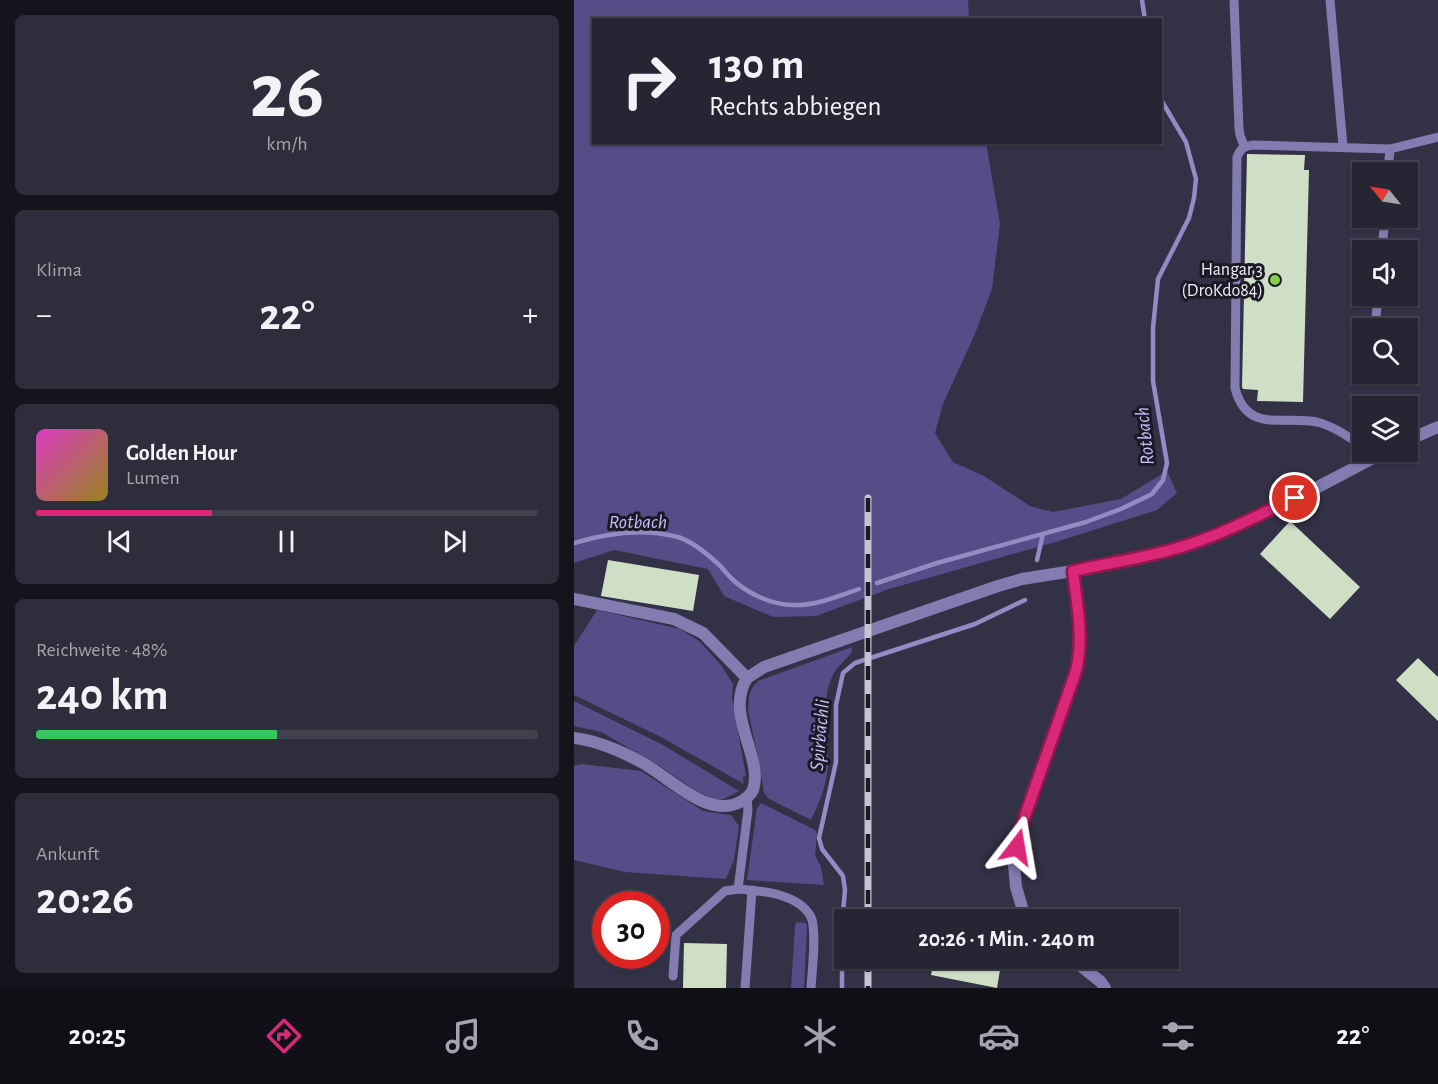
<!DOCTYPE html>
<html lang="de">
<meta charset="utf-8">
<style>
:root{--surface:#262534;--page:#2e2d3c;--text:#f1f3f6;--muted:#a4a5ac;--line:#42424f;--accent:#db2777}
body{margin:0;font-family:"Alegreya Sans",sans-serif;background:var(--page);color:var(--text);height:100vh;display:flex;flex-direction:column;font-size:22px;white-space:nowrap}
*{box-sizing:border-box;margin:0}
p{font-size:20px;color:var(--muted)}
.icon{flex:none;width:33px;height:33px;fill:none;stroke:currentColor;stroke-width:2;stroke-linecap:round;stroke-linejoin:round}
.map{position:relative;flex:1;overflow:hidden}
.side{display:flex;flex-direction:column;gap:15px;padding:15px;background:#15141d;width:574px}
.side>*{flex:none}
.hud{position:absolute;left:18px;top:18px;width:570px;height:126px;border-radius:0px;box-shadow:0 2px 4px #0004,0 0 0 2px var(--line);background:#262534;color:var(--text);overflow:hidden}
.needle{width:39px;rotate:300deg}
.controls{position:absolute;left:778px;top:162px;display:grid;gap:12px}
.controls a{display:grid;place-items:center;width:66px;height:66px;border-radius:0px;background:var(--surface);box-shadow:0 2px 4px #0004,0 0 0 2px var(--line);font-size:30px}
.speed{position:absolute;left:18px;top:891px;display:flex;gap:12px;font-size:30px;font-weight:700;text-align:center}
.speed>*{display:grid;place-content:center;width:78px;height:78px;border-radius:50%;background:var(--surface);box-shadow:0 2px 4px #0004,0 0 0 2px var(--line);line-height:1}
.speed .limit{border:9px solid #d22;background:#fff;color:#111}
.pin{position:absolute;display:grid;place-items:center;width:51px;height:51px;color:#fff;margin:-26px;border:3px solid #fff;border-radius:50%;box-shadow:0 2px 6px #0007}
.me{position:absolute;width:66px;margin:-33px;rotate:14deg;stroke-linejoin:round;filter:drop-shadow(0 0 4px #0008)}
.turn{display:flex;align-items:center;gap:21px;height:126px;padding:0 18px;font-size:27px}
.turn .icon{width:78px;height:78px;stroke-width:2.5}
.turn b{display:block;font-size:42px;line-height:51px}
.big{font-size:45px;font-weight:700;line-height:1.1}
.side .widget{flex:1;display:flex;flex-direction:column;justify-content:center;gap:9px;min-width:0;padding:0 21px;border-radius:9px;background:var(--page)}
.side .dial{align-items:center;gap:0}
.dial b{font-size:78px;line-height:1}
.song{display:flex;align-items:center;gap:18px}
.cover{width:72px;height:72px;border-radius:9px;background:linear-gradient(135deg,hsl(310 70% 55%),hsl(50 70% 35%))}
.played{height:6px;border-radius:3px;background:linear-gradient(90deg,var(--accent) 35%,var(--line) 35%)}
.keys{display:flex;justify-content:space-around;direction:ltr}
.heat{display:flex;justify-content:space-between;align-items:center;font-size:33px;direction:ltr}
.charge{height:9px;border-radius:4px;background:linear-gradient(90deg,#34c759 48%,var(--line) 0)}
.trip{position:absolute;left:260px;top:909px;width:345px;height:60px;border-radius:0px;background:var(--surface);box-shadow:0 2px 4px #0004,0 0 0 2px var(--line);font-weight:700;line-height:60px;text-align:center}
.dock{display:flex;height:96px;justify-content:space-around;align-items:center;background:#0f0f15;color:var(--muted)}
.dock .icon{width:42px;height:42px}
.dock .current{color:var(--accent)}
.dock b{font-size:27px;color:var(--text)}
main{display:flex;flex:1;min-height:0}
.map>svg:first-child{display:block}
</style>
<main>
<section class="side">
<div class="widget dial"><b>26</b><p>km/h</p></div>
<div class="widget"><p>Klima</p>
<div class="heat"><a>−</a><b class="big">22°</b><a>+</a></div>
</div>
<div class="widget">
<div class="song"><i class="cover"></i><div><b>Golden Hour</b><p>Lumen</p></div></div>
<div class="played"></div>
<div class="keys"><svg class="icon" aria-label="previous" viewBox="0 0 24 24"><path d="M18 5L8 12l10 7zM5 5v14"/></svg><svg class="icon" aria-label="pause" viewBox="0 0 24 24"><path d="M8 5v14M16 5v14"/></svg><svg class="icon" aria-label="next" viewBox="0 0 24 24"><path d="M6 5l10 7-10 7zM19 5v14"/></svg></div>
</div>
<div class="widget"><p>Reichweite · 48%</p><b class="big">240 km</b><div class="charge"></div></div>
<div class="widget"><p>Ankunft</p><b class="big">20:26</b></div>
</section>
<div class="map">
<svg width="864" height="988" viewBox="0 0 864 988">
<rect width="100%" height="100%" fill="#333146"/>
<g fill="#554c88">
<path d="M0,0H394L395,19L20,20V142L412,143L426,224L418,289L400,336L369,404L361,433L379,462L410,476L456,506L479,512L547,499L593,471L603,493L583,510L485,541L315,589L242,616L199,617L150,596L134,569L40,550L0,563Z"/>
<path d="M23,610L106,629L125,641L147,665L159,684L158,698L172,776L169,777L170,784L87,737L0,695V646Z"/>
<path d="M278,647V652C271,661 262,667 258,677C246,704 255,738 254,766C253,784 245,804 237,820L195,799L190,793L185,761L174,711L175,696L178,688L184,681Z"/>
<path d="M0,701L89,745L165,791L150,799H139L122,791L86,766L27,732L0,726Z"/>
<path d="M8,764L67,771L129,811L157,815L165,826L160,860L152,879L51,872L0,860V766Z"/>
<path d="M187,803L241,830L243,834L241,855L247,867L250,885L173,880L183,808Z"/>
<path d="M223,922L232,923L233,926L230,988H217L221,925Z"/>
</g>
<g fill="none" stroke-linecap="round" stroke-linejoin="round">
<g stroke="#938bc3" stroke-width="4.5">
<path d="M568,0L571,20"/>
<path d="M0,543C33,533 70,528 104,537C117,541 132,553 142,562C148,567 152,573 158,579C173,593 197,605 219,605C241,606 265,596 285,589"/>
<path d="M463,560L469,534"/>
<path d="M303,583L363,563L512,522L547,509L578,494L589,480L593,463L579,381V328L584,279L615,218L620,198L622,179L612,142L586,98"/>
<path d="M268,988V924L271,890L269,876L248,849L245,838L262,762V705L269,673L281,663L401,624L451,600"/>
</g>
</g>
<g fill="#cfdfc6">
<path d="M673,154L731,155L730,170H735L729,402L683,401L684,390L669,389L668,387Z"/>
<path d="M716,521L786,587L756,619L686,554Z"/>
<path d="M34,560L125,575L119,611L27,596Z"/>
<path d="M844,658L864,677V721L822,680Z"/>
<path d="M110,943L153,944L152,988H109Z"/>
<path d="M360,958H428L423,988L357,975Z"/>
</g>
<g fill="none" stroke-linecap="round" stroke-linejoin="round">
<g stroke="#827cb0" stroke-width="9">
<path d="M660,0L665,128L666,135L670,146"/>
<path d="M756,0L769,146"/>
<path d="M814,172L816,149"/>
<path d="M808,250L811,218"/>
<path d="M801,328L804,296"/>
<path d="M789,447C777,438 759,426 743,422C708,415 673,434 661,388L663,157C667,148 670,146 680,145L816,149L864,137"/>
<path d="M164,889C188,891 224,893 237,917C243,930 238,972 237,988"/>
<path d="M99,976L102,935L151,891L164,889L174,810L173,799"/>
<path d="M171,988L178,890"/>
</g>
<g stroke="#827cb0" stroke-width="12">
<path d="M834,440L864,427"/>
<path d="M0,599L100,619L129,633L173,678L190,667L424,586L448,579L499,571"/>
<path d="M0,738C25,741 47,751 69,763C96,778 134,819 166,802C172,799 176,796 179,790C190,757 150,715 173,678"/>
<path d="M453,920L450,914L442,887L440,864L446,830L502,671C510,636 503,605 499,571C545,561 593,553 637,537C697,514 754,481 811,452"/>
<path d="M497,958L527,982L531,988"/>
</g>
<g stroke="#c4c4d2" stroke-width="7">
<g id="rail">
<path d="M294,498V920"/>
<path d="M294,958V988"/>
</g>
</g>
<use href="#rail" stroke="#1b1a24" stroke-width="4.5" stroke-dasharray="14" stroke-linecap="butt"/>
</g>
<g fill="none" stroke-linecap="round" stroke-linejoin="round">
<g stroke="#8e194d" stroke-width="15">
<path id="route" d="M443,847L446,830L502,671C510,637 503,605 499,571C534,563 572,558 607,547C647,535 683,516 721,498"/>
</g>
<use href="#route" stroke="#db2777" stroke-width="10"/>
</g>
<circle fill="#85cf4c" stroke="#1b1a24" stroke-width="2" cx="701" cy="280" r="6"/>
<g text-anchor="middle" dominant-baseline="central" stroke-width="6" stroke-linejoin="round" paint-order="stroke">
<g font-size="18" fill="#ededfa" stroke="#1b1a24" text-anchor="end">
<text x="689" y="270">Hangar 3<tspan x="689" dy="21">(DroKdo84)</tspan></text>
</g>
<g font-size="20" font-style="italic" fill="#c4befc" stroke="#1b1a24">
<text transform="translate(571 436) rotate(-96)">Rotbach</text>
<text x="64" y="522">Rotbach</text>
<text transform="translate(246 735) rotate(-85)">Spirbächli</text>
</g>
</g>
</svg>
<div class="controls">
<a><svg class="needle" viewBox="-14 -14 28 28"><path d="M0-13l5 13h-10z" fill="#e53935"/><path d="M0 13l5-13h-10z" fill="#a4a5ac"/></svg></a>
<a><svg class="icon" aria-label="sound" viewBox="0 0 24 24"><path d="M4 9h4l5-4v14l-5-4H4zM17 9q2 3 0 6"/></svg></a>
<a><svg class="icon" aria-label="search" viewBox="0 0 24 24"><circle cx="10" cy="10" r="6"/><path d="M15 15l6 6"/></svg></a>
<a><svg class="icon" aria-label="layers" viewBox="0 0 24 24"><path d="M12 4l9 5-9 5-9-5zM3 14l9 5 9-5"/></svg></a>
</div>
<div class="speed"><div class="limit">30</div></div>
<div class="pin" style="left:721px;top:498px;background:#d93025"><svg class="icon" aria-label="arrive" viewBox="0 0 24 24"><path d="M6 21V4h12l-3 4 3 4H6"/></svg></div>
<svg class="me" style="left:443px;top:847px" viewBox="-20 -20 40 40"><path d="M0-17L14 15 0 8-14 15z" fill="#db2777" stroke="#fff" stroke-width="4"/></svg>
<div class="trip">20:26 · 1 Min. · 240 m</div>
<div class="hud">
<div class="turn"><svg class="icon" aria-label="right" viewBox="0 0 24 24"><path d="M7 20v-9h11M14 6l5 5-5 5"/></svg><div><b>130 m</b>Rechts abbiegen</div></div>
</div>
</div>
</main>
<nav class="dock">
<b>20:25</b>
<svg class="icon current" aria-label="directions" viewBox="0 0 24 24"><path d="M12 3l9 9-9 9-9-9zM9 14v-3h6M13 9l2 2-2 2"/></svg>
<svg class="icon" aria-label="music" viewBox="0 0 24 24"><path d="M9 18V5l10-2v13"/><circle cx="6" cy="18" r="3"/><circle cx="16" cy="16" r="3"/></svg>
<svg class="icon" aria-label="phone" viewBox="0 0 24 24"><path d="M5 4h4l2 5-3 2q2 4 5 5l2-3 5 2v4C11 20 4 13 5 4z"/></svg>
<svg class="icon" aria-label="climate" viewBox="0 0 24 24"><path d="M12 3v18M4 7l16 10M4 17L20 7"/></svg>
<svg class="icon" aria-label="car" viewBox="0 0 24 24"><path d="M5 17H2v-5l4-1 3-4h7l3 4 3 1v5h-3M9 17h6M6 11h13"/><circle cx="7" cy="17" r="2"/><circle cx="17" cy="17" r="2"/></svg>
<svg class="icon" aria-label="filters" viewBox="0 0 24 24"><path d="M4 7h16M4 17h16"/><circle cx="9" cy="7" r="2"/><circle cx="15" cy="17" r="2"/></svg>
<b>22°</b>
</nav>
